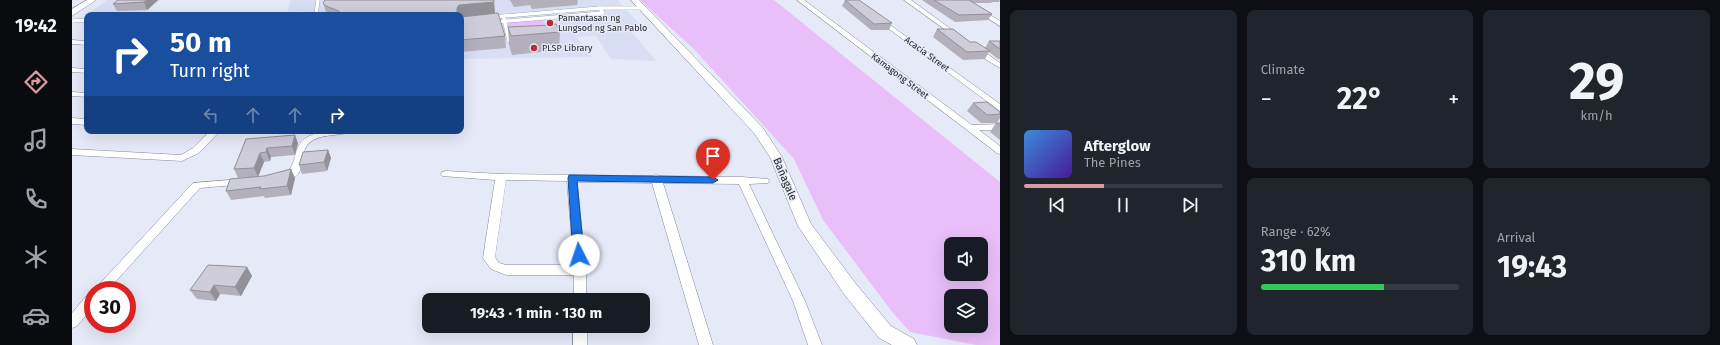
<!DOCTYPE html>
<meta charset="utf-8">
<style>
:root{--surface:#171b24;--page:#20242c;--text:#f1f3f6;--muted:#9ea1a6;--line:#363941;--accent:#d999a1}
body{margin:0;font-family:"Fira Sans",sans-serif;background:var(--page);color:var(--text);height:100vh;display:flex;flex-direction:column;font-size:15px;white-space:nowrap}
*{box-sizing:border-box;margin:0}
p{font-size:13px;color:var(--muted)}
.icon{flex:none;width:22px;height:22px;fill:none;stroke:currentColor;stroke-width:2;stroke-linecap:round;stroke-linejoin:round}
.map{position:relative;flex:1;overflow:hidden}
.sheet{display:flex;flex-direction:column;gap:10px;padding:10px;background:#0d0f14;width:720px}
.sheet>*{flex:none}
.top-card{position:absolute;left:12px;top:12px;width:380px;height:122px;border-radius:8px;box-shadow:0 4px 16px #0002;background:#1a4fa0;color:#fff;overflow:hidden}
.buttons{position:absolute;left:872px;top:237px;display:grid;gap:8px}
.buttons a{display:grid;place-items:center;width:44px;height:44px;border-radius:8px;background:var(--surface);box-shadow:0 4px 16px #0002;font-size:20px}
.speed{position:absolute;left:12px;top:281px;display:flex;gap:8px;font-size:20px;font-weight:700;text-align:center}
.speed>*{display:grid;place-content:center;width:52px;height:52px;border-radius:50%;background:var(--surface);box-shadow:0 4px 16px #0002;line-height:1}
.speed .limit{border:6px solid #d22;background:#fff;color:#111}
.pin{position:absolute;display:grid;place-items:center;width:34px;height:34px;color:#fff;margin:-41px -17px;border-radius:50% 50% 50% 0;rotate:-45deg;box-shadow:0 0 4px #0007}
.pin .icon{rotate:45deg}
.me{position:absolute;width:44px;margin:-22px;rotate:356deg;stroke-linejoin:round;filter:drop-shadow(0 0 3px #0008)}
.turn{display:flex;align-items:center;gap:14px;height:84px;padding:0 20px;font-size:18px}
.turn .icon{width:52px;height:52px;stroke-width:2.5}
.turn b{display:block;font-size:28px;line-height:34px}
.lanes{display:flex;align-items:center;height:38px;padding:0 20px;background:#0003;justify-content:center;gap:20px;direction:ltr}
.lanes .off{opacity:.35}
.big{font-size:30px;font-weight:700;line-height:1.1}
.sheet .card{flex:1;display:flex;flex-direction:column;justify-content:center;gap:6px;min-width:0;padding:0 14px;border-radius:8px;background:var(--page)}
.sheet .dial{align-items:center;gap:0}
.dial b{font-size:52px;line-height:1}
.song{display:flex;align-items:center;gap:12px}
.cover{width:48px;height:48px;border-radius:6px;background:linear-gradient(135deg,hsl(210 70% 55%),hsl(260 70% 35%))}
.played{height:4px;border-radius:2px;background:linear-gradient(90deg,var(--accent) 40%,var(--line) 40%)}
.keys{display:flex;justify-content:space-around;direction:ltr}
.heat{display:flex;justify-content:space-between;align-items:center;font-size:22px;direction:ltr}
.charge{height:6px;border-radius:3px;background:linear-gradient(90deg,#34c759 62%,var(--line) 0)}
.sheet .tiles{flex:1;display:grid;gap:10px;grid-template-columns:repeat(3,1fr)}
.card:first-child{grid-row:span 2}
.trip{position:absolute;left:350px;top:293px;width:228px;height:40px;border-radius:8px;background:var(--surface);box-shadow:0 4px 16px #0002;font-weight:700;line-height:40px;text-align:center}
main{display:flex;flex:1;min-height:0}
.menu{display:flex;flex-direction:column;width:72px;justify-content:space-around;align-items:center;background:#090b0e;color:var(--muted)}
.menu .icon{width:28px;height:28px}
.menu .active{color:var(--accent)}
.menu b{font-size:18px;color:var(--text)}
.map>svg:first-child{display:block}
</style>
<main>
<nav class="menu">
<b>19:42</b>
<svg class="icon active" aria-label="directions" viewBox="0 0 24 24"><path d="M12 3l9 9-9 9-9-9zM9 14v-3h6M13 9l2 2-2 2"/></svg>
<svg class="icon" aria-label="music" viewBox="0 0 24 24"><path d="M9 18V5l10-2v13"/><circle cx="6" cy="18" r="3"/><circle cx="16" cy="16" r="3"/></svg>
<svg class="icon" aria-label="phone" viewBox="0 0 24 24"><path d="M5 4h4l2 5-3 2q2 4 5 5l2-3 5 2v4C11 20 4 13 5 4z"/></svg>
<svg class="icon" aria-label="climate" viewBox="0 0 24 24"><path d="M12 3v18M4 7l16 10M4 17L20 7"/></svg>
<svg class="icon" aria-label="car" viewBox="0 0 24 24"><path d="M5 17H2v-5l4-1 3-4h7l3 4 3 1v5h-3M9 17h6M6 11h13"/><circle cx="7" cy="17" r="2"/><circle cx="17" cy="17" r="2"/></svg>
</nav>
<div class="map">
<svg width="928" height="345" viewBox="0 0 928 345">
<rect width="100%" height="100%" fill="#e6eaf8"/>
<g fill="#d8def3">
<path d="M35,0H88L71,15H15V18H11Z"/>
<path d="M218,0H546L574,31L560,32L584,61L539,59L524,36L505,37L519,57L389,59V15H231V11L216,12Z"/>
</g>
<g fill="#e8bff8" fill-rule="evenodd">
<path d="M568,0H702L928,182V345H904L838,332L821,313L751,220L722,159L623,50ZM879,244H909V274H879ZM879,296H909V326H879Z"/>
<path d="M471,20L479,38L441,41L435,22Z"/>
</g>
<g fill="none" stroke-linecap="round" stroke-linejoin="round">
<g stroke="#858895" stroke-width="4">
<g id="service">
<path d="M244,15L246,0"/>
<path d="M420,17L528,8H571"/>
<path d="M432,19L437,41L442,43"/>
<path d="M0,21L15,20"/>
<path d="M423,22L531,13L528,8"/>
</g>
</g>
<g stroke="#858895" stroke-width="1">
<g id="minor">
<path d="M725,0H732L900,125L928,124V130H907L928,146V154L925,153Z"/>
<path d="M832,0H839L890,37L885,38Z"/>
<path d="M887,0H894L928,21V26Z"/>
<path d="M807,17L928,104V111L805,20L804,19Z"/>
<path d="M0,40L15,41V45L0,44Z"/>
<path d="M900,47H906L928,63V68L900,51Z"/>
<path d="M0,68L15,69V73L0,72Z"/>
<path d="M0,92L15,93V97L0,96Z"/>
<path d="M0,118L15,119V125L0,124Z"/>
<path d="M138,131H148L127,153L110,161L0,155V149L109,155L121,148Z"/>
<path d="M252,131H277L275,133C263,136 246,134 236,144C227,154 235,173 219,179C214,180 211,182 206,180L205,178L206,176C235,167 209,140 252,131Z"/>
<path d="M374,171L429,174L580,176L584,175L588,176L670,177L696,179L697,181L696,183L677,184L733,301L750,345H736L721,301L667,184L591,183L641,345H627L580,183L505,182L514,270V300H502V275H434L419,269L411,258L423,180L370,176L369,174L370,172ZM434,180L495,181L502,265H434L427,263L423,257Z"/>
<path d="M170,179L174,180L175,182L174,184L128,188L36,290H22L121,183Z"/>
<path d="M21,293V307L5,326L0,328V313L16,294Z"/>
<rect x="501" y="326" width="14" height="19"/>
</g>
</g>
<g stroke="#858895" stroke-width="1">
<g id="tertiary">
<path d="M15,0H24L0,16V9Z"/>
<path d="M559,0H567L691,128L710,157L739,224L784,284L819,326L842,339L845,345H820L807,338L772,294L726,226L698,157L682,133Z"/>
</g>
</g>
<use href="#service" stroke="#fff" stroke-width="3.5"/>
<use href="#minor" fill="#fff" fill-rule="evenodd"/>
<use href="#tertiary" fill="#fff" fill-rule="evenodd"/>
</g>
<g fill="#b3b0bc">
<path d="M46,0H86L75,10L45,11L41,4Z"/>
<path d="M438,0H506L505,5L460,9L458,5L442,7Z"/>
<path d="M773,0L820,23L817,30H799L770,6Z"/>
<path d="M850,0H928L927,2H920L919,3H901L920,14L916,20L883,22Z"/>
<path d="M422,2L423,14L433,36L434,48L389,52V15H255L251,3Z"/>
<path d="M436,27L488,32L487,50L440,55L437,45Z"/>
<path d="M865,29L913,48L917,41H928V59H926L917,52L913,59L891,60L861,37Z"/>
<path d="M901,103L928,112V118L925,123H909L895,111Z"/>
<path d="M924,123H928V140L918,132Z"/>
<path d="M174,139L226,143L223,155L199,157L198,161L192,162L186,176L223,178L219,195L193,198L192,196L159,200L154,191L178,177L166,178L162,169Z"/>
<path d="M256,150L259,158L255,171L230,174L227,165Z"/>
<path d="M175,267L180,276L169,296L148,294L144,301L125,299L118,290Z"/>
</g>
<g fill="#929099">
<path d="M75,0H86L75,10L72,2Z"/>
<path d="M422,2L423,14L389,17V15H385V8L387,5Z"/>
<path d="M223,135L226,143L223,155L220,146Z"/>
<path d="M195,148L199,157L198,161L194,152Z"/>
<path d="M256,150L259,158L255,171L252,162Z"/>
<path d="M188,153L192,162L186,177L182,168Z"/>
<path d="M219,169L223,178L219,195L215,186Z"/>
<path d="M175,267L180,276L169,296L163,287Z"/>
<path d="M142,285L148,294L144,301L138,292Z"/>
</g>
<g fill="#d0cddb" stroke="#929099">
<path d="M46,0H75L72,2L41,4Z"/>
<path d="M253,0H422V2L387,5L385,8V14L386,15H266L267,11L254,6L251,3Z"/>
<path d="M773,0H787L820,23L802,24Z"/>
<path d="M862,0H897L920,14L887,15Z"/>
<path d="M426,13L433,36L389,40V17Z"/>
<path d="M484,24L488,32L439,36L436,27L481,25Z"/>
<path d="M865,29H881L898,42H904L918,51L895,52Z"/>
<path d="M917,41H928V49Z"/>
<path d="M915,102L928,112V114L915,115L901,103Z"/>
<path d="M924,123H928V126Z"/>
<path d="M223,135L220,146L195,148L194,152L188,153L182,168L162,169L174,139Z"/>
<path d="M256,150L252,162L227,165L231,152Z"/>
<path d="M219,169L215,186L188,189L189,187L154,191L158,179L192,176Z"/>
<path d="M136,265L175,267L163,287L142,285L138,292L118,290Z"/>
</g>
<path fill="#1a73e8" stroke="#114b97" d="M497,175L641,177L646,180L641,183L505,181L512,255L510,258L507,259L503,258L501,255L496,178Z"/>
<g fill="#bc2b3a" stroke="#e6eaf8" stroke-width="1.5">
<circle cx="478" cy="23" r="4"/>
<circle cx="462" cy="48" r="4"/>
</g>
<g text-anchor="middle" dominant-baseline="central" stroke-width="3" stroke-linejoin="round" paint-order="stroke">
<g font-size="9" fill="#24262b" stroke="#e6eaf8" text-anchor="start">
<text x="486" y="18">Pamantasan ng<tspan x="486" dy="10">Lungsod ng San Pablo</tspan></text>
<text x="470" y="48">PLSP Library</text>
</g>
<g font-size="9" fill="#24262b" stroke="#e6eaf8">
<text transform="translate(855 54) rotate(36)">Acacia Street</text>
<text transform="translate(828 76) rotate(37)">Kamagong Street</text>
</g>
<g font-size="11" fill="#24262b" stroke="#e6eaf8">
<text transform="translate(713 179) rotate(67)">Bañagale</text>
</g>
</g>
</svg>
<div class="buttons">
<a><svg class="icon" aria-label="sound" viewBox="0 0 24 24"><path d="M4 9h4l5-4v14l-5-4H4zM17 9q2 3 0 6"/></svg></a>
<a><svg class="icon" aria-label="layers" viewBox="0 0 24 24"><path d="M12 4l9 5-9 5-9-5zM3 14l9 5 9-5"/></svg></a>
</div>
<div class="speed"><div class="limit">30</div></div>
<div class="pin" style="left:641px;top:180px;background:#d93025"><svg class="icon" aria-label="arrive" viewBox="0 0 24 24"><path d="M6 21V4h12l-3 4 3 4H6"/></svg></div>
<svg class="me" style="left:507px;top:255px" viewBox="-20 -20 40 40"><circle r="19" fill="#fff"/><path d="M0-13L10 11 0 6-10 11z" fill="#1a73e8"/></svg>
<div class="trip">19:43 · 1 min · 130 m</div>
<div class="top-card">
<div class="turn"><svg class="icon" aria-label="right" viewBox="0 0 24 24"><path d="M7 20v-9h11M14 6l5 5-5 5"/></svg><div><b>50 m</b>Turn right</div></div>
<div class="lanes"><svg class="icon off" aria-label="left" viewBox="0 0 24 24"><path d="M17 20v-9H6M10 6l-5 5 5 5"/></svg><svg class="icon off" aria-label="ahead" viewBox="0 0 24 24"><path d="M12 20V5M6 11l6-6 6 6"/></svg><svg class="icon off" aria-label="ahead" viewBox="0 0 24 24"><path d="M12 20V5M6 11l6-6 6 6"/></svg><svg class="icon" aria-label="right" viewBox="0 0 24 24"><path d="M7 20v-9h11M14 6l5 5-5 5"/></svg></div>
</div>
</div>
<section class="sheet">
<div class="tiles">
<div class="card">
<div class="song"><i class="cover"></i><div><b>Afterglow</b><p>The Pines</p></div></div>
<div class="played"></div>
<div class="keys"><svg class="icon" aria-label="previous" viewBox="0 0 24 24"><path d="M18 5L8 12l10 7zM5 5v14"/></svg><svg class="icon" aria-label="pause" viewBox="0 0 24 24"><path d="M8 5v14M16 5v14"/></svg><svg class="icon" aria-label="next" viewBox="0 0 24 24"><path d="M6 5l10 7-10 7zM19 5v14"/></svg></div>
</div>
<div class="card"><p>Climate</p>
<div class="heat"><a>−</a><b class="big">22°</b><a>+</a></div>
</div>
<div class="card dial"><b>29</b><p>km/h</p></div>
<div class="card"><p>Range · 62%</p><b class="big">310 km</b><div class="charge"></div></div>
<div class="card"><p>Arrival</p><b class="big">19:43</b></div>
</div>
</section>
</main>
